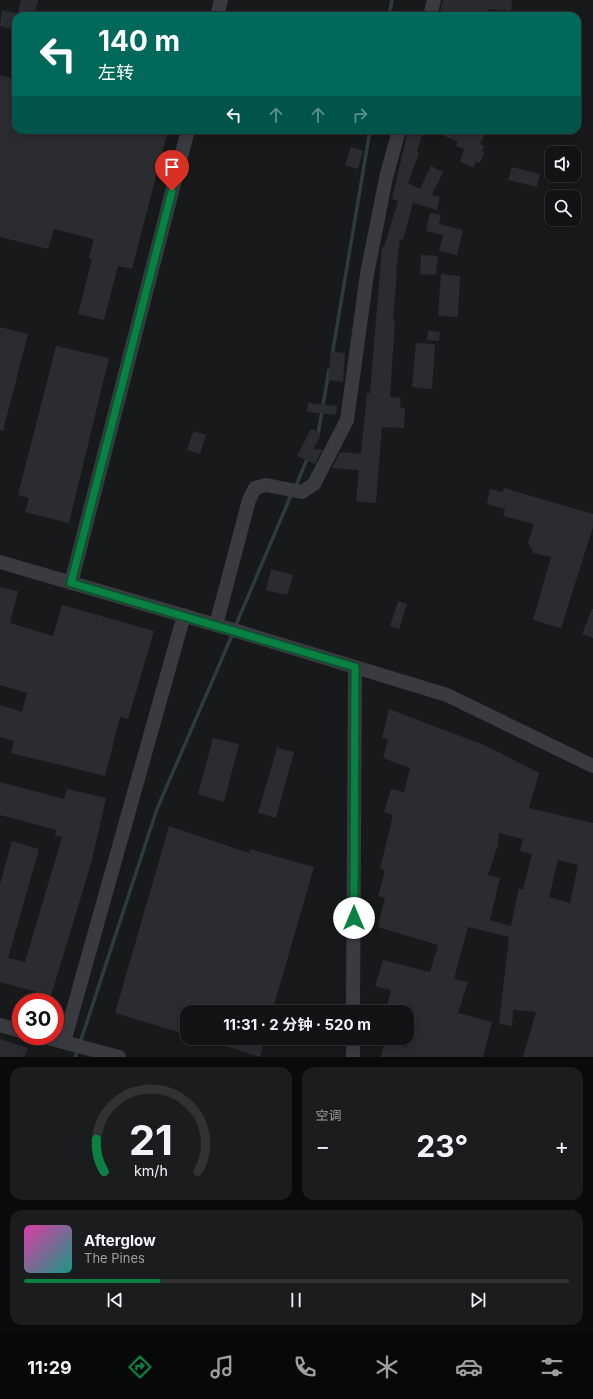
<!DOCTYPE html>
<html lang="zh">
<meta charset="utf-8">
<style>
:root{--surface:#121314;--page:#1b1c1d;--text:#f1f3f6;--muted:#9c9ea0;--line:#313234;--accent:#0b8043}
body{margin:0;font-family:Inter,"Noto Sans SC",sans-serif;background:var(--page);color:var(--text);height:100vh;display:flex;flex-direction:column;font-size:15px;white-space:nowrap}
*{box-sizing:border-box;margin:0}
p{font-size:13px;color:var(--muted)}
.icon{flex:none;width:22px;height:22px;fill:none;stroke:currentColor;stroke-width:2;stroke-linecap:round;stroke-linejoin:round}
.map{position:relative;height:1057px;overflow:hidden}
.panel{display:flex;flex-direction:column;gap:10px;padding:10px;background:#0a0a0b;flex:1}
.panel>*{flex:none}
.hud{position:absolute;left:12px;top:12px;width:569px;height:122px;border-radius:12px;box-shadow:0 2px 10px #0003,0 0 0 1px var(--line);background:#00695c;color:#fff;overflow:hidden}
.fabs{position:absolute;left:545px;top:146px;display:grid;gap:8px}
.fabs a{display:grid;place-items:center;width:36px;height:36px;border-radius:8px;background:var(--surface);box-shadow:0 2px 10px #0003,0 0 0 1px var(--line);font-size:20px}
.speed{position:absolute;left:12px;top:993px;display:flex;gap:8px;font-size:20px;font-weight:700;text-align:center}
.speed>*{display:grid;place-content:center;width:52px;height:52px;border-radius:50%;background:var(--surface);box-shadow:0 2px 10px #0003,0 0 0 1px var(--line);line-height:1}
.speed .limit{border:6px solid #d22;background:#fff;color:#111}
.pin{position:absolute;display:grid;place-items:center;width:34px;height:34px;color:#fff;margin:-41px -17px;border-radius:50% 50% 50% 0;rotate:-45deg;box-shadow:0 0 4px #0007}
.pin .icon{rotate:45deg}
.me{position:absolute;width:44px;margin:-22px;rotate:0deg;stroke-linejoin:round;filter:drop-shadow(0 0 3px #0008)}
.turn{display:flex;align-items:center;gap:14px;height:84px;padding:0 20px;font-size:18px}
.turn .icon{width:52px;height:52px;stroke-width:2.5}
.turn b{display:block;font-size:28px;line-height:34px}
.lanes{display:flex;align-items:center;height:38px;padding:0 20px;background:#0003;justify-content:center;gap:20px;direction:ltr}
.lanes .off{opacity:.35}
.big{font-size:30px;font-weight:700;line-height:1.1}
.panel .tile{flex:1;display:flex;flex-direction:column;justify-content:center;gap:6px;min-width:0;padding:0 14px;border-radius:12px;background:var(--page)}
.panel .dial{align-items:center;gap:0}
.dial svg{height:104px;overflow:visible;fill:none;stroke:var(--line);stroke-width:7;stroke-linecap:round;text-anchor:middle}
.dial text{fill:var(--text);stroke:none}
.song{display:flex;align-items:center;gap:12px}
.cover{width:48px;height:48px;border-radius:6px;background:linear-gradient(135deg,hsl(320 70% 55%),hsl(170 70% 35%))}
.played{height:4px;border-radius:2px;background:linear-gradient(90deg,var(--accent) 25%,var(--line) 25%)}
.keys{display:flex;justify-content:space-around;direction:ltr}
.heat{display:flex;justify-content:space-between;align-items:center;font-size:22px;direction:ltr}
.panel .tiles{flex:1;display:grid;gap:10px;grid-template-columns:1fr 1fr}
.tile:last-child{grid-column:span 2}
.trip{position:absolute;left:180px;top:1005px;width:234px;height:40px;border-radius:12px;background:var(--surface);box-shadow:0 2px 10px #0003,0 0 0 1px var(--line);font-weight:700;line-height:40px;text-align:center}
.menu{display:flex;height:64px;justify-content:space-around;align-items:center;background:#070808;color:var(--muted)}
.menu .icon{width:28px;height:28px}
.menu .on{color:var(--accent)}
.menu b{font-size:18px;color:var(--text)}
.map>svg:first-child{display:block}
</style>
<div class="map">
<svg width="593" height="1057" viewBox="0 0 593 1057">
<rect width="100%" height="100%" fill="#18191b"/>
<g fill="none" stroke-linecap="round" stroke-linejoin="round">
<g stroke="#2d3a40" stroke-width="3.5">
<path d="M389,16L392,0"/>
<path d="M332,356L370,130"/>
<path d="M318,434L329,370"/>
<path d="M295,488L308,457"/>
<path d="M235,627L292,493"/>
<path d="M80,1043L157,809L233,633"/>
<path d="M75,1057L78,1049"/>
</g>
</g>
<g fill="#2b2c2f" fill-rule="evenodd">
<path d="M21,0H38L34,16H17Z"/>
<path d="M443,0H512L511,11L489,9L488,16H439Z"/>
<path d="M2,10L16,13L12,29L0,26Z"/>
<path d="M0,75L16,80V130H168L132,269L118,266L104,320L78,314L92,259L89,258L94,239L54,229L48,249L0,237Z"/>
<path d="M408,130H424L417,151L419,153L408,183L420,189L431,166L443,172L432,195L440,197L437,210L413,203L403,240L400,239L396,274H397L393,319L395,320L390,397L401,398L400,408H405L404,428L382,427L376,503L356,501L359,470L332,468L340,452L361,454L367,393H370L382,247H384L398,201L392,199Z"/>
<path d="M430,130H480L485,133L480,144L484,146L482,151L484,153L480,163L476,162L474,168L460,162L464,149L456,146L458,142Z"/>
<path d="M351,147L363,151L358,169L345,165Z"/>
<path d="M512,167L540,174L537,187L508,180Z"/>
<path d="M430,213L441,215L439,224L463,230L457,255L439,251L443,235L426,231Z"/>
<path d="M421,255L438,256L436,275L420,274Z"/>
<path d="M441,274L460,276L458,317L438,316Z"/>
<path d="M0,327L28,334L3,431L0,430Z"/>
<path d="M428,331L440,332L439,341L427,340Z"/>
<path d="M416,343L435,344L432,389L412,387Z"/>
<path d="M56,346L109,358L69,523L25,512L29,498L18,495Z"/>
<path d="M331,351L345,353L343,382L328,380Z"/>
<path d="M308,403L337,406L336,415L307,412Z"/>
<path d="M311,429L320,432V436L313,449L322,450L315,464L297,456Z"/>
<path d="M193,431L206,435L200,454L187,450Z"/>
<path d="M504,488L593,514V527L561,628L533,620L551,557L534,553L528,542L534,524L503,516L505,509L487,504L490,489L502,492Z"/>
<path d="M271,569L293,575L287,595L266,590Z"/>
<path d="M0,587L18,591L10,623L53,636L62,605L154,631L128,719L120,717L105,776L11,753L14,741L0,737V705L22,712L27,693L0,685Z"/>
<path d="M398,601L407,604L399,629L390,626Z"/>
<path d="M592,609H593V638L582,634Z"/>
<path d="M389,709L484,745L539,773L529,808L593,823V1057H523L536,1012L513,1010L512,1026L499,1024L509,937L468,927L454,979L468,982L458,1013L492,1022L483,1057H381L385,1042L406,1047L412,1028L407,1026V1012H386L391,990L375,986L383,960L430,972L438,945L378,927L385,898L378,896L385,871L380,869L393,815L384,812L391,789L404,792L410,768L383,758L388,740L382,738ZM499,833L523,839L520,851L532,854L523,890L519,888L511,926L490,920L500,878L488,875L498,845ZM558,860L578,865L570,903L549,897Z"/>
<path d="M213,738L239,744L224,802L198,794Z"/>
<path d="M277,748L294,752L276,818L258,813Z"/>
<path d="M0,782L64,799L67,789L106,798L92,860L51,996L0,982V884L12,841L39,849L8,958L25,962L62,837L55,836L56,830L0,815Z"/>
<path d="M169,826L249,853L250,849L314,867L272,1012H184L178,1032L115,1013Z"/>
<path d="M208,1038H265L260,1057L207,1040Z"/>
<path d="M0,1039L28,1048L24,1057H0Z"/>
</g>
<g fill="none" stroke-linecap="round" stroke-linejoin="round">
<g stroke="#393b40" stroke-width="14">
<path d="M217,16L221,0"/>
<path d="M430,16L434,0"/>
<path d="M0,562L240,632L447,695L593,766"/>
<path d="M71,583L188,130"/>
<path d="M216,625L249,500L255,488L266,485L302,492L314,484L347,420L367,274L386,178L399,130"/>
<path d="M353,1012L355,667"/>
<path d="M0,1025L21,1031"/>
<path d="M41,1036L119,1057"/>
<path d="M64,1042L184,615"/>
<path d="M353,1057V1038"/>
</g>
</g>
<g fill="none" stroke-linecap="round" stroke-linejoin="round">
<g stroke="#07532c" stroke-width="10">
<path id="route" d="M172,191L71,583L355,667L354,918"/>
</g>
<use href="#route" stroke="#0b8043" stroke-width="7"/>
</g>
</svg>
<div class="fabs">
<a><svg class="icon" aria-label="sound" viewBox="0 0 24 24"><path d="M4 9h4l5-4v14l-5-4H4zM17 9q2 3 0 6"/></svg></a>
<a><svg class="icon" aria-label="search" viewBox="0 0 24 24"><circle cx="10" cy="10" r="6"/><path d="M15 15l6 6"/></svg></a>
</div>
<div class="speed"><div class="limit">30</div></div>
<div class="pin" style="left:172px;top:191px;background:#d93025"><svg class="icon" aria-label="arrive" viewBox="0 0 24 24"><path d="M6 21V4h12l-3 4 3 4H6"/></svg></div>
<svg class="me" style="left:354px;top:918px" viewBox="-20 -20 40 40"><circle r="19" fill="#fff"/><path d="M0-13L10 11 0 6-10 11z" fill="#0b8043"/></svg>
<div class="trip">11:31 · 2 分钟 · 520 m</div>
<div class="hud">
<div class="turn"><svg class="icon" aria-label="left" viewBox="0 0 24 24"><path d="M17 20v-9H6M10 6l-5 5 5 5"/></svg><div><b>140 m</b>左转</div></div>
<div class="lanes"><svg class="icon" aria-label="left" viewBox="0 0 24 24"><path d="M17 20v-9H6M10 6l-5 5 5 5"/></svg><svg class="icon off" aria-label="ahead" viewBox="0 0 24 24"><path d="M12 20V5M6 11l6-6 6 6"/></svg><svg class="icon off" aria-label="ahead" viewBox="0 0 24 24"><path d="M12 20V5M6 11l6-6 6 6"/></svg><svg class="icon off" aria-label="right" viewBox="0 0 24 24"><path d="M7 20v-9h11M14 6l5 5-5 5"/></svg></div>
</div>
</div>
<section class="panel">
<div class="tiles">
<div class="tile dial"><svg viewBox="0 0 100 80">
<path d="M14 69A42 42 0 1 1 86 69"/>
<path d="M14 69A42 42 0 0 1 8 44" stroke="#0b8043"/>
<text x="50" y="56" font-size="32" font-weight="700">21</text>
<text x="50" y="72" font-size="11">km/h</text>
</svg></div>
<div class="tile"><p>空调</p>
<div class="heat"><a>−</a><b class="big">23°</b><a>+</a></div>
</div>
<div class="tile">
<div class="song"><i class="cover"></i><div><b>Afterglow</b><p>The Pines</p></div></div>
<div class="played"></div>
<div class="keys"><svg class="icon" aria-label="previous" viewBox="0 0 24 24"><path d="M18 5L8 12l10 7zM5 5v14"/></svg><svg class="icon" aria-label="pause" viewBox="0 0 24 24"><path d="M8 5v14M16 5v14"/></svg><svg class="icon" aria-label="next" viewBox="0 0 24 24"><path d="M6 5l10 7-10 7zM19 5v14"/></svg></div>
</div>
</div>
</section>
<nav class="menu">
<b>11:29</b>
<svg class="icon on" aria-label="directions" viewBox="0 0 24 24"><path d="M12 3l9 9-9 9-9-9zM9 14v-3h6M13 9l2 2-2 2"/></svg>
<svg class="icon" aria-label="music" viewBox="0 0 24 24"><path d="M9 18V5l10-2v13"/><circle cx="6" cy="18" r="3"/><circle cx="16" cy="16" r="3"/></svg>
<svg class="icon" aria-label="phone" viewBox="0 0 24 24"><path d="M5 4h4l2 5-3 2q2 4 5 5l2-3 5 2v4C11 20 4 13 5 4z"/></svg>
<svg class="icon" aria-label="climate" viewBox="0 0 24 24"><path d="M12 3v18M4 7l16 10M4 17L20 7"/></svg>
<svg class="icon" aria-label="car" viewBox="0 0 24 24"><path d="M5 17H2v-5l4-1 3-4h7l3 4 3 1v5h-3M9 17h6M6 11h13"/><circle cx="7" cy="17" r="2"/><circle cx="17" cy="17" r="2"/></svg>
<svg class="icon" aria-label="filters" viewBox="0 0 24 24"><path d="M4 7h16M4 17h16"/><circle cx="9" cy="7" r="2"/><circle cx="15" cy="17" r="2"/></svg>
</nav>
